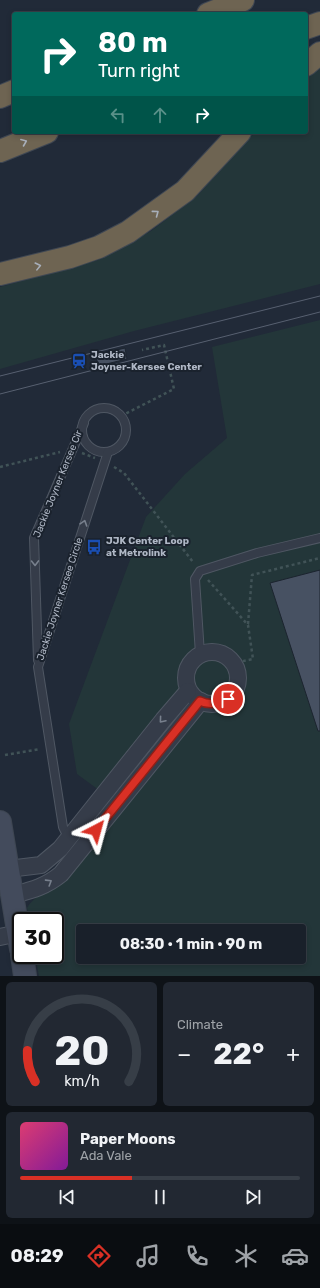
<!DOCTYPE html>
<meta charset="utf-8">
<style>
:root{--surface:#19202a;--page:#222832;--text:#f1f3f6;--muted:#9fa3a8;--line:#373e47;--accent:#d93025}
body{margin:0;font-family:Rubik,sans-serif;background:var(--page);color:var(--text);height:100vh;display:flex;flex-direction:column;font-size:15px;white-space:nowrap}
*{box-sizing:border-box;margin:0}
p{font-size:13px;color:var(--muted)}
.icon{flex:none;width:22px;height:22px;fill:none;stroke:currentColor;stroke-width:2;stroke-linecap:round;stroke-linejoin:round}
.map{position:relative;height:976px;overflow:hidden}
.drawer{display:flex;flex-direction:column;gap:6px;padding:6px;background:#0e1217;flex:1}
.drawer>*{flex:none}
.guide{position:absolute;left:12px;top:12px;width:296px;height:122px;border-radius:4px;box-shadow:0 2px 6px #0003,0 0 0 1px var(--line);background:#00695c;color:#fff;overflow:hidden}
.speed{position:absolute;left:12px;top:912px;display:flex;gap:8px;font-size:20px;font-weight:700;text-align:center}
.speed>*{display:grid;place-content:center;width:52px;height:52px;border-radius:50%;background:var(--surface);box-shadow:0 2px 6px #0003,0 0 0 1px var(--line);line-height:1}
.speed .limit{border:2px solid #111;border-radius:6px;background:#fff;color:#111}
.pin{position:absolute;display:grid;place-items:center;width:34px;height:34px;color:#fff;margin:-17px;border:2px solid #fff;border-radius:50%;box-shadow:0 1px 4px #0007}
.me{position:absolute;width:44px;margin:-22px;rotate:39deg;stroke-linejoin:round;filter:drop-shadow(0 0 3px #0008)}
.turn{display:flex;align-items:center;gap:14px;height:84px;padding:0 20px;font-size:18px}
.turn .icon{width:52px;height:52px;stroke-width:2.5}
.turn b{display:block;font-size:28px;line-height:34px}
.lanes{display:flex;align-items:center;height:38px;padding:0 20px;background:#0003;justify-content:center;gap:20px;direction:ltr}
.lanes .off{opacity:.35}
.big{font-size:30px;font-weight:700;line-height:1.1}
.drawer .tile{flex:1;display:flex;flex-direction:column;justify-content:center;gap:6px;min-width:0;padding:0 14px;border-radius:6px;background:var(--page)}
.drawer .dial{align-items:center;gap:0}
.dial svg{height:104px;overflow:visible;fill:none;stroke:var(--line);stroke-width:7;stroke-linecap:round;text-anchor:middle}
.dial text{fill:var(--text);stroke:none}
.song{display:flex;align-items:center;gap:12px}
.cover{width:48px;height:48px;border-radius:6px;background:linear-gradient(135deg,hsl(340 70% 55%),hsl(290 70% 35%))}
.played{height:4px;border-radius:2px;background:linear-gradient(90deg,var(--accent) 40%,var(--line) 40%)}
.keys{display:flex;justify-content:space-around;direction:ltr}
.heat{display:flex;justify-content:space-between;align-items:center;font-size:22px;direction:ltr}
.drawer .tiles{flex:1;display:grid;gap:6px;grid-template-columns:1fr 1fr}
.tile:last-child{grid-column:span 2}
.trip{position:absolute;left:76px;top:924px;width:230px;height:40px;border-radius:4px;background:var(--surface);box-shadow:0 2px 6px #0003,0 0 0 1px var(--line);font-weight:700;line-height:40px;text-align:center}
.menu{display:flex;height:64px;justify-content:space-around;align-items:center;background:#0a0d11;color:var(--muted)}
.menu .icon{width:28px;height:28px}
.menu .current{color:var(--accent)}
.menu b{font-size:18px;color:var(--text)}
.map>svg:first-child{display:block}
</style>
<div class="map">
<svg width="320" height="976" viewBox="0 0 320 976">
<rect width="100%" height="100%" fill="#212a38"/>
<g fill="#233639" fill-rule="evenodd">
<path d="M320,68V284L134,331L0,369V287L98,260L151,231L197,196L255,132H306V78Z"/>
<path d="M320,320V976H39L35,955H55V921H29L27,908C36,893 50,892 62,883L122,807L77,774L69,724L146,517L185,474L227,438L212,347ZM83,931H299V957H83Z"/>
</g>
<g fill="#475162" stroke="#1c242f">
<path d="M125,348L127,359L98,366L96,355Z"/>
<path d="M320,570V731H318L270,583Z"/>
</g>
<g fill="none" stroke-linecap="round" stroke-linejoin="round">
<g stroke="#4f5763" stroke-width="10">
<g id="lane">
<circle cx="104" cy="430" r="22"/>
<path d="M200,654L195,579L200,571L257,553L320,538"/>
<path d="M38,660L34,538L84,423"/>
<path d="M69,839L63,827L38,667L108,452"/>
</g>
</g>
<g stroke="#4f5763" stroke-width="18">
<g id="street">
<circle cx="212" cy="678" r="26"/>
<path d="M8,869L41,865L60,849L163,720L188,691"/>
<path d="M13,895C32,890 45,887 61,874L201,701"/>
<path d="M0,937L19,933"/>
</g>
</g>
<g stroke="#3e4652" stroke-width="24">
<g id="secondary">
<path d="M0,822L21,949"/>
<path d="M22,955L25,976"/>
</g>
</g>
<g stroke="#3f4753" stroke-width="24">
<g id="highway">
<path d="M208,14L243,0"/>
<path d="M306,28L320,23"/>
<path d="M306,65L320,53"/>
<path d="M0,97L14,91"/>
<path d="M0,151L47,132"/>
<path d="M0,274L70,257L99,247L128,232L185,191L240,132"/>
</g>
</g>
<g stroke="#415357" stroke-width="2.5" stroke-dasharray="3 3" stroke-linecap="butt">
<path d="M121,416L174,389L164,345L142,350"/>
<path d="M82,453L95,458"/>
<path d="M0,467L60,452"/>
<path d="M114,467L124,473L193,562"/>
<path d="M208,580L248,625L253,659L234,663"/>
<path d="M248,624L252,575L320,558"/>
<path d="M5,755L40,749"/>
</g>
<use href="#lane" stroke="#353c49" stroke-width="8"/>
<use href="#street" stroke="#353c49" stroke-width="16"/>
<use href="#secondary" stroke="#434b5c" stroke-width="22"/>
<use href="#highway" stroke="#6e6452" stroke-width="22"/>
<g stroke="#576070" stroke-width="1">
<path d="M0,376L320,296"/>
<path d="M0,394L320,312"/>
</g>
</g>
<defs><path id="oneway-chevron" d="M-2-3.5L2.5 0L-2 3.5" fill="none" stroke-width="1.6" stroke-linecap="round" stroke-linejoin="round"/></defs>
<g stroke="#a8afba">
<use href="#oneway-chevron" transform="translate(24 142) rotate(-22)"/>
<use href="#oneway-chevron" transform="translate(156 213) rotate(-37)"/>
<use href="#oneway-chevron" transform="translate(38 266) rotate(-14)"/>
</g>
<g stroke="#78808d">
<use href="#oneway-chevron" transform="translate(84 523) rotate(-72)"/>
<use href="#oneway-chevron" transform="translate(35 563) rotate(89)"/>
<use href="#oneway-chevron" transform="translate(162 720) rotate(130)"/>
<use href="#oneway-chevron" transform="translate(49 882) rotate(-32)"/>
</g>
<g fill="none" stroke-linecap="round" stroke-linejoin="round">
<g stroke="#8d1f18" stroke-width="10">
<path id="route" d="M96,830L200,701C210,706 218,703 228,699"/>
</g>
<use href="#route" stroke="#d93025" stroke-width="7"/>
</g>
<defs>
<g id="station-bare" transform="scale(1.2)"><path d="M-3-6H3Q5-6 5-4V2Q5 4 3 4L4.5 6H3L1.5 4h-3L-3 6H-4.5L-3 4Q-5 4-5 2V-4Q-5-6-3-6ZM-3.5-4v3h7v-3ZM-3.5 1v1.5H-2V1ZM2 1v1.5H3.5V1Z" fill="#1a4fb4" stroke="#1a222d" stroke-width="2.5" paint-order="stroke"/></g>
<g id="bus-bare" transform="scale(1.2)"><path d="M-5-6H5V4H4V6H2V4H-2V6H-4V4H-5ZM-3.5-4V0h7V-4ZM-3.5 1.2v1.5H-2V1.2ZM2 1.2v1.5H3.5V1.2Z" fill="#1a4fb4" stroke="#1a222d" stroke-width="2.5" paint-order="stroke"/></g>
</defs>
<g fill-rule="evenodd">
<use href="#station-bare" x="79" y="361"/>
<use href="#bus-bare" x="94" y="547"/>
</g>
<g text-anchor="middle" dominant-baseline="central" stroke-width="4" stroke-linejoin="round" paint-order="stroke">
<g font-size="10" font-weight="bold" fill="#afb7c5" stroke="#1a222d" text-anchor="start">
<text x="91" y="355">Jackie<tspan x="91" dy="12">Joyner-Kersee Center</tspan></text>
<text x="106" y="541">JJK Center Loop<tspan x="106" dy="12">at Metrolink</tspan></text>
</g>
<g font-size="10" fill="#afb7c5" stroke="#1a222d">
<text transform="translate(58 484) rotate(-68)">Jackie Joyner Kersee Cir</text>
<text transform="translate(60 599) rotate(-72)">Jackie Joyner Kersee Circle</text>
</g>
</g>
</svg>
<div class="speed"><div class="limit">30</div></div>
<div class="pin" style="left:228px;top:699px;background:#d93025"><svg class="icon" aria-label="arrive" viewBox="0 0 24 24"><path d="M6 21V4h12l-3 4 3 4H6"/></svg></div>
<svg class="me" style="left:96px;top:830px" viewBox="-20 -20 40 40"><path d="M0-17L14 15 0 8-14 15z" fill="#d93025" stroke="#fff" stroke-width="4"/></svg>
<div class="trip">08:30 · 1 min · 90 m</div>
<div class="guide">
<div class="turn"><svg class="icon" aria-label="right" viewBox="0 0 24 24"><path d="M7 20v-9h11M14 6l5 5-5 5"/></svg><div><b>80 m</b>Turn right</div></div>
<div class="lanes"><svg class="icon off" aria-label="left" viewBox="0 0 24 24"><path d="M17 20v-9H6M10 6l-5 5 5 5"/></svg><svg class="icon off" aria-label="ahead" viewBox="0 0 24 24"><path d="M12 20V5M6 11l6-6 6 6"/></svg><svg class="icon" aria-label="right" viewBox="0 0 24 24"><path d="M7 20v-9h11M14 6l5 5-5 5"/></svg></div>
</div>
</div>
<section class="drawer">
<div class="tiles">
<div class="tile dial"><svg viewBox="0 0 100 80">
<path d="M14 69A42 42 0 1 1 86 69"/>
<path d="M14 69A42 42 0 0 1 8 45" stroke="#d93025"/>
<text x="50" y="56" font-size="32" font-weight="700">20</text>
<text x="50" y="72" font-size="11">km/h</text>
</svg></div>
<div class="tile"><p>Climate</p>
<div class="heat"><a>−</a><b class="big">22°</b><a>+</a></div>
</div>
<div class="tile">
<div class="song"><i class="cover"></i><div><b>Paper Moons</b><p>Ada Vale</p></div></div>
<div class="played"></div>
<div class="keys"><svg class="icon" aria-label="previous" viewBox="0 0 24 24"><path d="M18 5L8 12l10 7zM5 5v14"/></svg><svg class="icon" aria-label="pause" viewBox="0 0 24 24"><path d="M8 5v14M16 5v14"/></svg><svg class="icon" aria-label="next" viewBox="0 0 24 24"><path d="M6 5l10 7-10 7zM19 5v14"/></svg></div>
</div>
</div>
</section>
<nav class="menu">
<b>08:29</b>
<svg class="icon current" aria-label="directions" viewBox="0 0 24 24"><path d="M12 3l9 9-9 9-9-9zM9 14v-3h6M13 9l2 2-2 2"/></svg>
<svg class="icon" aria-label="music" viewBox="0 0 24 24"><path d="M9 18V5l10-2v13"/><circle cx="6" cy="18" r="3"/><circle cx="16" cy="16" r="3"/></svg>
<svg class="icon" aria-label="phone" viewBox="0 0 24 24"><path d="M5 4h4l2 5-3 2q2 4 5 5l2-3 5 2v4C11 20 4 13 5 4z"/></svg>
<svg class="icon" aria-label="climate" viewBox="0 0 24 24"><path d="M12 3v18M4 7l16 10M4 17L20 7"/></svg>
<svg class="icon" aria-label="car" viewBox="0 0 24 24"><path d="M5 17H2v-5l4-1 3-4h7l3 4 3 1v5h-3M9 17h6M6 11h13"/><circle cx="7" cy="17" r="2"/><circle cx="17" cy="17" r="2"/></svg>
</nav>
